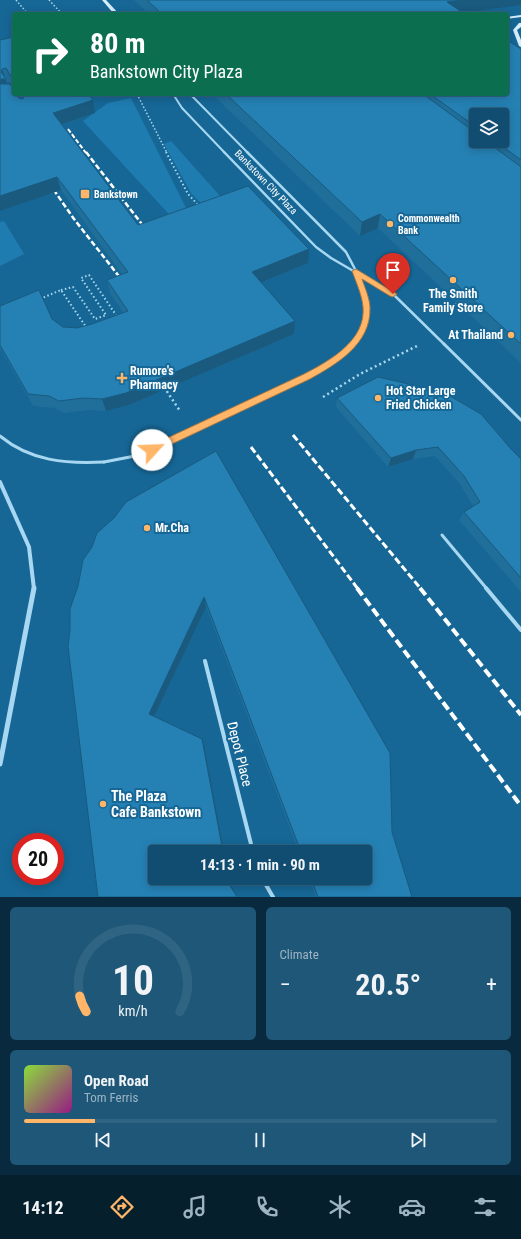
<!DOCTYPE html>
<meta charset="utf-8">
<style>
:root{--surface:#104d70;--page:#1e5778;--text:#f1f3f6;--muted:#9cb4c3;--line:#306483;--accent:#ffb668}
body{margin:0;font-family:"Roboto Condensed",sans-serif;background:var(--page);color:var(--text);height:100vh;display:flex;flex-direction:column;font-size:15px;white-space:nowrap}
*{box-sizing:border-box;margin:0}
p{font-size:13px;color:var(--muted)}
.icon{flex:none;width:22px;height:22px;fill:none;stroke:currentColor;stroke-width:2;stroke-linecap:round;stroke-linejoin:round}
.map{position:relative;height:897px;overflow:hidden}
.drawer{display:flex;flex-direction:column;gap:10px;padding:10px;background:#092a3e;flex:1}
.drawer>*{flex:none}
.banner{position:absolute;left:12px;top:12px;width:497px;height:84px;border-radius:4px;box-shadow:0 2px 10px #0003,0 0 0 1px var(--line);background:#0b6e4f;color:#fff;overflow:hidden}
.buttons{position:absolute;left:469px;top:108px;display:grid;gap:8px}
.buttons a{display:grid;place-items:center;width:40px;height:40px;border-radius:4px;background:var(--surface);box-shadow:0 2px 10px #0003,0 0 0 1px var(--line);font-size:20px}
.speed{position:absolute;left:12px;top:833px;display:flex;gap:8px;font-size:20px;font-weight:700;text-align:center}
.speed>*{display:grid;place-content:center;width:52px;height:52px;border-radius:50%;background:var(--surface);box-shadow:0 2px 10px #0003,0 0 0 1px var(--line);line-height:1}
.speed .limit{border:6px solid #d22;background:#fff;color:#111}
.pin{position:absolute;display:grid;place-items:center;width:34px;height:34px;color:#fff;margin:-41px -17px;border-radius:50% 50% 50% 0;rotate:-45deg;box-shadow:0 0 4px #0007}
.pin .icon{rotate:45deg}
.me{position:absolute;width:44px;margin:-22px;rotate:65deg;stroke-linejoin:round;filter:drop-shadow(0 0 3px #0008)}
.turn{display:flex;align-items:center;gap:14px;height:84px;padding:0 12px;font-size:18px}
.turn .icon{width:52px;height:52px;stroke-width:2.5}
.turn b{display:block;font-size:28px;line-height:34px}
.big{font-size:30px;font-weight:700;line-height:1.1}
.drawer .card{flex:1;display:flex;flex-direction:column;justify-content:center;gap:6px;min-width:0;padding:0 14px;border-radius:6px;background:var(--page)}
.drawer .dial{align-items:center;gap:0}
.dial svg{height:104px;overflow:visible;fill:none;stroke:var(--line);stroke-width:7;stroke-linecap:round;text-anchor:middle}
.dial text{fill:var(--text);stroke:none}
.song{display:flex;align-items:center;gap:12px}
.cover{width:48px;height:48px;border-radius:6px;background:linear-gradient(135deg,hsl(90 70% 55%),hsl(310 70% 35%))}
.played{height:4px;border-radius:2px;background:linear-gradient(90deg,var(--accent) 15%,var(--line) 15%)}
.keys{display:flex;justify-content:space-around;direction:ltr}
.heat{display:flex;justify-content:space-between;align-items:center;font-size:22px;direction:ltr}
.drawer .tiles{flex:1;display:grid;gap:10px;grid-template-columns:1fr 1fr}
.card:last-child{grid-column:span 2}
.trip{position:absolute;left:148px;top:845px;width:224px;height:40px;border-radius:4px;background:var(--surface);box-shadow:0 2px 10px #0003,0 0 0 1px var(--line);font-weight:700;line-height:40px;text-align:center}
.tab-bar{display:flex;height:64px;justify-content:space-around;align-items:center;background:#061f2d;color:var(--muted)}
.tab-bar .icon{width:28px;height:28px}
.tab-bar .current{color:var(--accent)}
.tab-bar b{font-size:18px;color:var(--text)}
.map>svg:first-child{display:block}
</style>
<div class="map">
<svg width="521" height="897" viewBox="0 0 521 897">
<rect width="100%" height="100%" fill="#166796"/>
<g fill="#1f7cb0">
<path d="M131,98L192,220L179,225L83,121L108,103Z"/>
<path d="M171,141L236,214L218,221L191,193L164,144Z"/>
<path d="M4,221L24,254L0,266V222Z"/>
</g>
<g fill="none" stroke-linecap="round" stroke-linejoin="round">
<g stroke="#a8d8f1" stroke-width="1.5" stroke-dasharray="1.5 2" stroke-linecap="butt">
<path d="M16,0L28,14"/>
<path d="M49,0L62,14"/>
<path d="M137,94L167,153"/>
</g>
<g stroke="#a8d8f1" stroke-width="2" stroke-dasharray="1.5 2.5" stroke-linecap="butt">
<path d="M166,152L188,194L199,206"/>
<path d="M61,290L73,287L95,319L106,315L81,278L89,275L118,318"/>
<path d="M40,299L61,290L86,327"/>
<path d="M437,313L458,303"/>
</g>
<g stroke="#a8d8f1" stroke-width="2.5" stroke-dasharray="2 3" stroke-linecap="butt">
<path d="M164,387L180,411"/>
<path d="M323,397L360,374L419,345"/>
</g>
<g stroke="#a8d8f1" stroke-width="2">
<path d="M173,94L182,108L225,153"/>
<path d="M190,94L248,153"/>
</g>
<g stroke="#a8d8f1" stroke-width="2.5">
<path d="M224,152L316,247L331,258L393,294L445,345"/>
<path d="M247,152L346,252L356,271L367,307"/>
</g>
<g stroke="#a8d8f1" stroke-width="3">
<path d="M444,344L521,420"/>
<path d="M0,436C30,461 66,464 104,462"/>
<path d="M442,535L487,589"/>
</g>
<g stroke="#a8d8f1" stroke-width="4">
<path d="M486,588L521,630"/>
<path d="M205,661L253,852"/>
<path d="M262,878L273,897"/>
</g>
<path stroke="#a8d8f1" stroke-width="4" d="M0,482L29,547L34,589"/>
<path stroke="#a8d8f1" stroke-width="5" d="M0,764L34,588"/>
<g fill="#d6eefc" fill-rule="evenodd">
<path d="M102,0H106L119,14H114Z"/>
<path d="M521,15V17L507,19V17Z"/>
<path d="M519,23H521V27L517,30L521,40V47L519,46L513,30Z"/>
</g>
<path stroke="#fff" stroke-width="2" stroke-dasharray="4.5 2" stroke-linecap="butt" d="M68,129L86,153"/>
<g stroke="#fff" stroke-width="2.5" stroke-dasharray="5.5 2.5" stroke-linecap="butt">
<path d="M86,152L148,232"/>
<path d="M49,183L74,219L125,284"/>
</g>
<g stroke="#fff" stroke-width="3" stroke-dasharray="7 3" stroke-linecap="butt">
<path d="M293,435L421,589"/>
<path d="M251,447L358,589"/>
</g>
<g stroke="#fff" stroke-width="4" stroke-dasharray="9 4" stroke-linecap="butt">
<path d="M357,588L521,806"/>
<path d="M420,588L521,715"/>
</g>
<path stroke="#a8d8f1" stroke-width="2.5" d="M350,345C362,334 365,323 367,307"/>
<path stroke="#a8d8f1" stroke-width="3" d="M104,462L135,456L152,450L329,365L351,344"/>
</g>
<g fill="#206f9b" fill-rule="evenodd">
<path d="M134,0H521V5L464,13L465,14H149Z"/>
<path d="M14,37V88L10,82H7L8,84L19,98L22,99L20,94H88L95,113L62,125L138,225L308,263L261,282L294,334L129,405L106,411L88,410L64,413L54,408L33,406L0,348V306L52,319L63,327L77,328L92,324L123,312L110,293L107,280L122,274L61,190L0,211V40Z"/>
<path d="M521,49V363L378,228L360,236L212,94H507ZM476,115L502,141H476Z"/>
<path d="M337,398L511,449L521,459V592L459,520L464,512L473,506L460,484L435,456L413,459L388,467L336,407Z"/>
<path d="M216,451L412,897H316L309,878H365V852H299L206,607L154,717L204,745L224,852H155V878H229L231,885L238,897H98Z"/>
</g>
<g fill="#1a5a7e">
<path d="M463,0H521V5L455,14L447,2Z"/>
<path d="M2,69L10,92L0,93V79Z"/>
<path d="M93,100L95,113L57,126L53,113Z"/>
<path d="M57,177L61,190L0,211V196Z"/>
<path d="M380,214L378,228L360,236L362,222Z"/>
<path d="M309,249L308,263L252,286V272Z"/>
<path d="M295,321L294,334L129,405L106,411L102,399Z"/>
<path d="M416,450L413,459L388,467L391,458Z"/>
<path d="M204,597L206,607L152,721L149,714Z"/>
<path d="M202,739L204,745L224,852H223Z"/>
<path d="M228,878H229L231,885L238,897L229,884Z"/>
</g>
<g fill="#2581b4" stroke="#1a5a7e">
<path d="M147,0H463L447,2L465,14H162Z"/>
<path d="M14,37V78H12L6,68L2,69L1,72L6,79H0V40Z"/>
<path d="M507,40L521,49V160L495,141H502V115H476V127L430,94H507Z"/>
<path d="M0,84H10L14,91V94H16L19,98L23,99L24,95L23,94H88L93,100L53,113L138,225L248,186L309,249L252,272L295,321L126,393L102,399L83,398L59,401L49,396L28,394L0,345V306L39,290L52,319L63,327L77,328L92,324L128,311L107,280L128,272L57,177L0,196Z"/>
<path d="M226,94H423L476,133V141H486L521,167V344L380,214L362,222Z"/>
<path d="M378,377L443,392L481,414L511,449L521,459V578L464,512L480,502L464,476L438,447L416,450L391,458L337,398Z"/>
<path d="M216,451L390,753L392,832L412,897H318L311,878H365V852H301L204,597L149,714L202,739L223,852H155V878H228L229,884L237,897H98L68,646L70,631V609L78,586L83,560L92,547L97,533L114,518L126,502Z"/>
</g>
<path fill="#ffb668" stroke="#a67644" d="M356,269L397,294L393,297L390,296L362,279C365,288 370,299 370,308C371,344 337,364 310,379L155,452H148V447L304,374C329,361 366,341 363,307C362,295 356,282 352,271Z"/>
<g fill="#ffb668" stroke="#166796" stroke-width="1.5">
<rect x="80" y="189" width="10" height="10" rx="2"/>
<circle cx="390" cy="224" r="4"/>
<circle cx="453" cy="280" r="4"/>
<circle cx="511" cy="335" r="4"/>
<path d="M120 372h4v4h4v4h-4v4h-4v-4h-4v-4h4z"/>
<circle cx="378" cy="398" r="4"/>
<circle cx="147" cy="528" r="4"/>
<circle cx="103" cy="804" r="4"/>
</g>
<g text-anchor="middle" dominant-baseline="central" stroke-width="4" stroke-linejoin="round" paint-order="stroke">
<g font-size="10" fill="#fff" stroke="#166796">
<text transform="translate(266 182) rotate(46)">Bankstown City Plaza</text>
</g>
<g font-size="10" font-weight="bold" fill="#fff" stroke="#166796" text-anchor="start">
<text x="94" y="194">Bankstown</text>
<text x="398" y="218">Commonwealth<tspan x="398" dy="12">Bank</tspan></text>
</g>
<g font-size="12" font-weight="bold" fill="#fff" stroke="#166796" text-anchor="start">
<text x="453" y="294" text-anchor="middle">The Smith<tspan x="453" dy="14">Family Store</tspan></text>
<text x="503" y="335" text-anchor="end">At Thailand</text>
<text x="130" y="371">Rumore's<tspan x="130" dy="14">Pharmacy</tspan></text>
<text x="386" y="391">Hot Star Large<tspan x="386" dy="14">Fried Chicken</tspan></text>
<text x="155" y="528">Mr.Cha</text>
</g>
<g font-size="14" fill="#fff" stroke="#166796">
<text transform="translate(240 754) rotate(76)">Depot Place</text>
</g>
<g font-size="14" font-weight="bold" fill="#fff" stroke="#166796" text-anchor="start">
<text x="111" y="796">The Plaza<tspan x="111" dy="16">Cafe Bankstown</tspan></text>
</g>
</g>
</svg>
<div class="buttons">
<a><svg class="icon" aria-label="layers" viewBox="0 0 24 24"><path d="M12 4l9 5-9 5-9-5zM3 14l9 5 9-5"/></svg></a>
</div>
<div class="speed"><div class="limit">20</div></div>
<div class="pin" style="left:393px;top:294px;background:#d93025"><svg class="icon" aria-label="arrive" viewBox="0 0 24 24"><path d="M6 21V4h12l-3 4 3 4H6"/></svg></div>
<svg class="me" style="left:152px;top:450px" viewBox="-20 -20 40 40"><circle r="19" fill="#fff"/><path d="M0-13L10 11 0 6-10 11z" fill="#ffb668"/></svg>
<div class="trip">14:13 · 1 min · 90 m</div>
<div class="banner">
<div class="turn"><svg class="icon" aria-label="right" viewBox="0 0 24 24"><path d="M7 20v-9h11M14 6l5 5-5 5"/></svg><div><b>80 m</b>Bankstown City Plaza</div></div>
</div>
</div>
<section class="drawer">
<div class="tiles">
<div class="card dial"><svg viewBox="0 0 100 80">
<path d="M14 69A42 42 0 1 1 86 69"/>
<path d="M14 69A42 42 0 0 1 9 57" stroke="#ffb668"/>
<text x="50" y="56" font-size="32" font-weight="700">10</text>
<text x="50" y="72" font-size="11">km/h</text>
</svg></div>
<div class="card"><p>Climate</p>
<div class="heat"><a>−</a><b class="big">20.5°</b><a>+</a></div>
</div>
<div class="card">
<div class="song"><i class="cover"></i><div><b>Open Road</b><p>Tom Ferris</p></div></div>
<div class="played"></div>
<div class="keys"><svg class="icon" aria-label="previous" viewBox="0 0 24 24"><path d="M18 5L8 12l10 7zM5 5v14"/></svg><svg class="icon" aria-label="pause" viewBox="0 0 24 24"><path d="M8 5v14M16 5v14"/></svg><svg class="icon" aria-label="next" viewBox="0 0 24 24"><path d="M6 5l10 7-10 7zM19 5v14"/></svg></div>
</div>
</div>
</section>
<nav class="tab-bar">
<b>14:12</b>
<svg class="icon current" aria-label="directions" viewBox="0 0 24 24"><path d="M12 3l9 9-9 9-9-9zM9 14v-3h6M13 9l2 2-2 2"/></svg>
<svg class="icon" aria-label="music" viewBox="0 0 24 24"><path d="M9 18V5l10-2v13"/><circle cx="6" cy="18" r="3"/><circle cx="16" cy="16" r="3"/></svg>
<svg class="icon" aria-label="phone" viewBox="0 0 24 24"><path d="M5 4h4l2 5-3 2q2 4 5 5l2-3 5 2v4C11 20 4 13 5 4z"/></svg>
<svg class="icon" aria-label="climate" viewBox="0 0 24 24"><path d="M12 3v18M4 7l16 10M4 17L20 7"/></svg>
<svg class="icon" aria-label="car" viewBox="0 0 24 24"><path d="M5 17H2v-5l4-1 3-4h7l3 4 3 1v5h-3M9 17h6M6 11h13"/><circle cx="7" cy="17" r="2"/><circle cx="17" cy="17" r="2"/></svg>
<svg class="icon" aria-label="filters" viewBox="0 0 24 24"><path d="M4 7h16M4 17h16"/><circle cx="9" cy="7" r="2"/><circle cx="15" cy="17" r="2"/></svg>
</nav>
